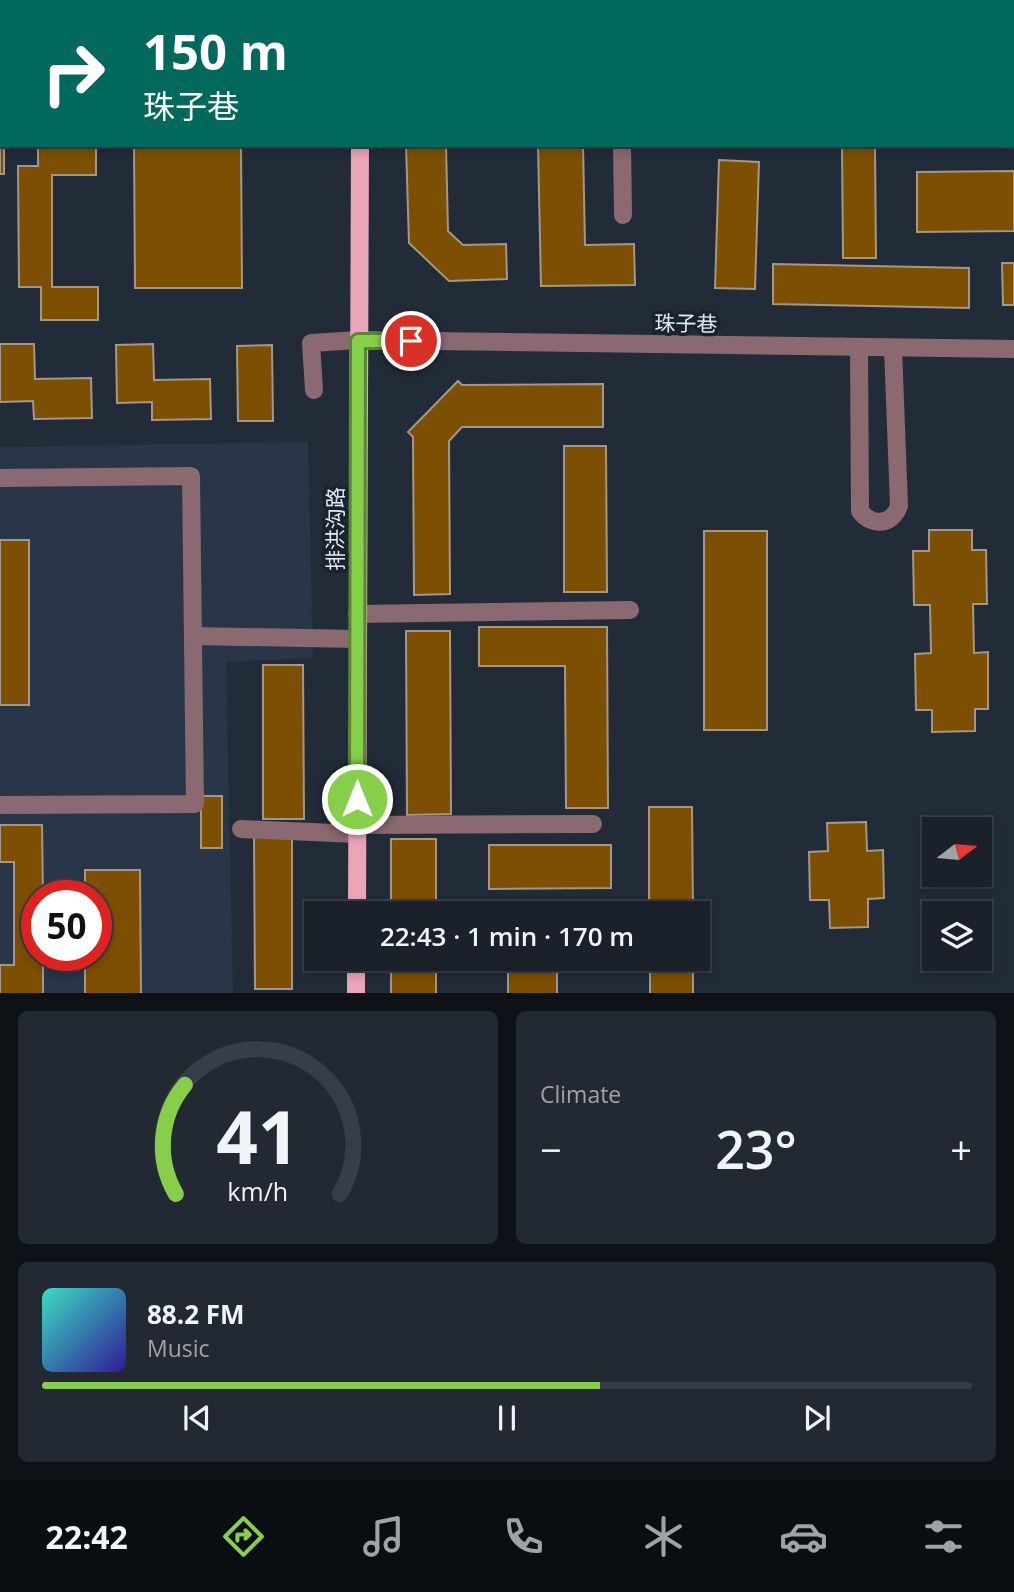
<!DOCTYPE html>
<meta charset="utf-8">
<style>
:root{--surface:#1a212a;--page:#232932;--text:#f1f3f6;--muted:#9fa3a8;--line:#383e47;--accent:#86cf4b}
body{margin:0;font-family:"Open Sans","Noto Sans SC",sans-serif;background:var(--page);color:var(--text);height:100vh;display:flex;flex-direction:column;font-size:26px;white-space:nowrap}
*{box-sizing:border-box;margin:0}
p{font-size:23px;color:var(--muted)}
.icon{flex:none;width:38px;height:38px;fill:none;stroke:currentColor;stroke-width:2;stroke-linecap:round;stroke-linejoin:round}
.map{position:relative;height:993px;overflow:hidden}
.drawer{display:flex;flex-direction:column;gap:18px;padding:18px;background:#0e1217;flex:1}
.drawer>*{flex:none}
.banner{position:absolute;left:0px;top:0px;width:1015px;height:147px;box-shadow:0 4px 10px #0003,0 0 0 2px var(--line);background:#00695c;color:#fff;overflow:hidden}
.needle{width:46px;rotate:74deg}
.tools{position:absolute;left:922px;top:817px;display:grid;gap:14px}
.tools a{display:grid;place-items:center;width:70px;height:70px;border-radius:0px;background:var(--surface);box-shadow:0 4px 10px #0003,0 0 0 2px var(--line);font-size:35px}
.speed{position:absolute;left:21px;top:880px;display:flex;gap:14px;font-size:35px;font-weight:700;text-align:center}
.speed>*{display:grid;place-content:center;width:91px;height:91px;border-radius:50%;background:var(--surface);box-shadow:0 4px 10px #0003,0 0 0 2px var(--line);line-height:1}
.speed .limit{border:10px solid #d22;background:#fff;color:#111}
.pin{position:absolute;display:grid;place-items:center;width:60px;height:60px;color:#fff;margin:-30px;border:4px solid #fff;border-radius:50%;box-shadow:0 2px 7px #0007}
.me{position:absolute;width:77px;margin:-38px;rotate:0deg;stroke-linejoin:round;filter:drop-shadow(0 0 5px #0008)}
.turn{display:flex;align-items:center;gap:24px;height:147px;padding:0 28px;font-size:32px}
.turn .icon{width:91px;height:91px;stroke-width:2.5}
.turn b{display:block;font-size:49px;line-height:60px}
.big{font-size:52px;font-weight:600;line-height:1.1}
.drawer .card{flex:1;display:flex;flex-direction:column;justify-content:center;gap:10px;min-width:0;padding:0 24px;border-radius:10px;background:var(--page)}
.drawer .dial{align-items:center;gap:0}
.dial svg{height:182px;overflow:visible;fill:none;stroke:var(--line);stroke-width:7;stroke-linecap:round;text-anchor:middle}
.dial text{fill:var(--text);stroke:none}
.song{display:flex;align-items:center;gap:21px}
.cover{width:84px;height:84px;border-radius:10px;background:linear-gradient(135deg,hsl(170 70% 55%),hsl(250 70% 35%))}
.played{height:7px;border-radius:4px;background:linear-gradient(90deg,var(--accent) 60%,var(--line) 60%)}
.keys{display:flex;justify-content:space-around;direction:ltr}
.heat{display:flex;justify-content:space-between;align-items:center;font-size:38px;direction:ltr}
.drawer .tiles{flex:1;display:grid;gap:18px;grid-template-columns:1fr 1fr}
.card:last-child{grid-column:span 2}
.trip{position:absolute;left:304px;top:901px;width:406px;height:70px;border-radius:0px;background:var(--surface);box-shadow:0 4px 10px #0003,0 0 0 2px var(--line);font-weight:600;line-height:70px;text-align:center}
.menu{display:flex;height:112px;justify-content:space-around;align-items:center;background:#0a0d11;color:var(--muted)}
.menu .icon{width:49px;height:49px}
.menu .selected{color:var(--accent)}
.menu b{font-size:32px;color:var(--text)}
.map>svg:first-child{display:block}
</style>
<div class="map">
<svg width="1014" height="994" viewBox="0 0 1014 994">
<rect width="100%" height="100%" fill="#222c38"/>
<path fill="#283647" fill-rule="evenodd" d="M308,442L313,658L226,662L233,993H0V447ZM37,896H96V956H37Z"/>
<g fill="#7c4f02" stroke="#a49788" stroke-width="2">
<rect x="409" y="0" width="98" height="2"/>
<rect x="538" y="0" width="98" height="2"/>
<path d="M0,9L2,11V82L0,81Z"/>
<path d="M0,134L4,145V174H0Z"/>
<path d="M38,145H96V175H52V287H98V320H41V287H19L18,166H38Z"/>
<path d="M134,145H241L242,288H135Z"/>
<path d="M406,145H446L448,231L463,245L506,244L507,279L449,281L409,243Z"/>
<path d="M538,145H583L585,245L634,244L635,285L541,286Z"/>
<path d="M875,147L876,258H843L842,148Z"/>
<path d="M719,160L759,162L755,289L715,288Z"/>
<path d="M1014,171V231L917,232V172Z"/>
<path d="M1002,263H1014V305H1003Z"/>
<path d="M773,264L969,268V308L773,304Z"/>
<path d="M0,344H34L35,379L91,378L92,418L34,419L33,401L0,402Z"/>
<path d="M153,344L154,380L210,379L211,419L152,420V402L117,403L116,345Z"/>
<path d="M272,345L273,421H238L237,346Z"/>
<path d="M458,381L462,385L603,384V427H462L449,441L450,594L414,595L413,437L408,432Z"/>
<path d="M564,446H606L607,592H564Z"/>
<path d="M929,530H972V550H986L987,604H973L974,653L988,652V709H975V731L932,732V710H916L915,654L931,653L930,605H914L913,551H929Z"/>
<rect x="704" y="531" width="63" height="199"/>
<rect x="0" y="540" width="29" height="165"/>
<path d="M479,627H607L608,808H566L565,666H479Z"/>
<path d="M406,631H450L451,814L407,815Z"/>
<path d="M263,665H303L304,819H263Z"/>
<rect x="201" y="796" width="21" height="52"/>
<path d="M649,807H692L693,914H649Z"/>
<path d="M866,822L867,851L883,850L884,898L868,899V927L830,928L829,900H810L809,852L828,851L827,823Z"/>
<path d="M0,825H42L43,896H37V956H43V994H0V965H14V862H0Z"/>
<path d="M292,836V989H255L254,837Z"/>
<rect x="391" y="839" width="45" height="75"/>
<path d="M489,845H611V888L489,889Z"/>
<path d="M85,870H140L141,994H85V956H96V896H85Z"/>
<path d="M557,910V914H508V911Z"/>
<rect x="391" y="959" width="45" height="35"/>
<rect x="508" y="959" width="49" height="35"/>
<rect x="650" y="959" width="43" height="35"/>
</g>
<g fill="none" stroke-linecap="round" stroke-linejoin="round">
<g stroke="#8a6971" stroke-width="18">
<path d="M865,0V2"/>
<path d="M988,0L990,2"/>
<path d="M195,2V0"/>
<path d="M0,118H2"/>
<path d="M622,145L623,215"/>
<path d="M859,348L860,511C872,527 892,525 899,506L893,348"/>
<path d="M314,390L311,343L358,340L1014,349"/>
<path d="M0,478L191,476L195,804L0,805"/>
<path d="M357,614L630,610"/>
<path d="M193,636L357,639"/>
<path d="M357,825L593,824"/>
<path d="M241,829L357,834"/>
</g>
<g stroke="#eaa5b7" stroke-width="18">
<path d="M361,2V0"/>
<path d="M357,914L360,145"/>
<path d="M356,994V959"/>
</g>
</g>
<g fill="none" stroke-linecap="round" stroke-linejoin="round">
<g stroke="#578731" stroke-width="18">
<path id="route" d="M357,799L358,341H411"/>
</g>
<use href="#route" stroke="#86cf4b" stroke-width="12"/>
</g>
<g text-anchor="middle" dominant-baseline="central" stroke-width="7" stroke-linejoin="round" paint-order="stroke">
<g font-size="21" fill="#e2e9f1" stroke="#19222e">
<text transform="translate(686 323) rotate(1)">珠子巷</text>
<text transform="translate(335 529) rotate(-90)">排洪沟路</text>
</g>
</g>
</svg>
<div class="tools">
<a><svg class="needle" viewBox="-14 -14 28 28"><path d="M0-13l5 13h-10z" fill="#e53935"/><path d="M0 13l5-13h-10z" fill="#9fa3a8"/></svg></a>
<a><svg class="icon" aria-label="layers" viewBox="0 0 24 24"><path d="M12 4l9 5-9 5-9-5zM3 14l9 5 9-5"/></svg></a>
</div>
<div class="speed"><div class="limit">50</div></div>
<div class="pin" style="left:411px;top:341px;background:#d93025"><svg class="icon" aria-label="arrive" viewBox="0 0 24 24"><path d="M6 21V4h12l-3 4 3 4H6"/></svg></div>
<svg class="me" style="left:357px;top:799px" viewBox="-20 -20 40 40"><circle r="17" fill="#86cf4b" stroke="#fff" stroke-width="3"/><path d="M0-11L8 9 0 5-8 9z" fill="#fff"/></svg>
<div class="trip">22:43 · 1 min · 170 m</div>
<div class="banner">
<div class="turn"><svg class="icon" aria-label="right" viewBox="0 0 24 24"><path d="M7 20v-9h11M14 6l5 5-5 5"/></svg><div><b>150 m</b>珠子巷</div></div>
</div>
</div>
<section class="drawer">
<div class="tiles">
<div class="card dial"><svg viewBox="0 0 100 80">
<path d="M14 69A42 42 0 1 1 86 69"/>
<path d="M14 69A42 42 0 0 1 18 21" stroke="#86cf4b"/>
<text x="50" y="56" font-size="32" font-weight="700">41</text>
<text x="50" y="72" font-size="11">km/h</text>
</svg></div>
<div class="card"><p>Climate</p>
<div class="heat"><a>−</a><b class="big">23°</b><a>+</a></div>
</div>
<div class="card">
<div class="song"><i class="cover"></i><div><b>88.2 FM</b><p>Music</p></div></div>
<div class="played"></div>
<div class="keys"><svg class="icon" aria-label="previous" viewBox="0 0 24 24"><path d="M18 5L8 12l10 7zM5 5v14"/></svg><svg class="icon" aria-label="pause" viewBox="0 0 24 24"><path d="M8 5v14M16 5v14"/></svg><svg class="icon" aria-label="next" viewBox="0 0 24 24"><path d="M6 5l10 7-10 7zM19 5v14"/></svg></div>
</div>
</div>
</section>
<nav class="menu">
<b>22:42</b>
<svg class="icon selected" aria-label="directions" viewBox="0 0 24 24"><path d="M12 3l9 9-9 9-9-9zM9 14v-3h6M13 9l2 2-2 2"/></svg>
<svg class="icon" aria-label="music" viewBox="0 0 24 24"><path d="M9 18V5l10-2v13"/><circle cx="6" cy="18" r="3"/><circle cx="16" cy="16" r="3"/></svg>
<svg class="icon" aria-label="phone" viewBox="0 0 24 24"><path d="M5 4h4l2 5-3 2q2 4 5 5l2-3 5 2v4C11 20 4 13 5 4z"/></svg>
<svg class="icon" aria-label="climate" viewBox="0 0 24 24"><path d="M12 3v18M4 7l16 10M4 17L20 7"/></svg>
<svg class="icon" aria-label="car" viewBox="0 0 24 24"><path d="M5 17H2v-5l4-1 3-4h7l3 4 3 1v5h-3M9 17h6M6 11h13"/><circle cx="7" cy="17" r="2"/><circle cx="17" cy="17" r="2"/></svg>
<svg class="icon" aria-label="filters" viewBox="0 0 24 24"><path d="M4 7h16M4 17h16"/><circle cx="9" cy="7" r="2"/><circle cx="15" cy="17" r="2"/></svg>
</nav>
